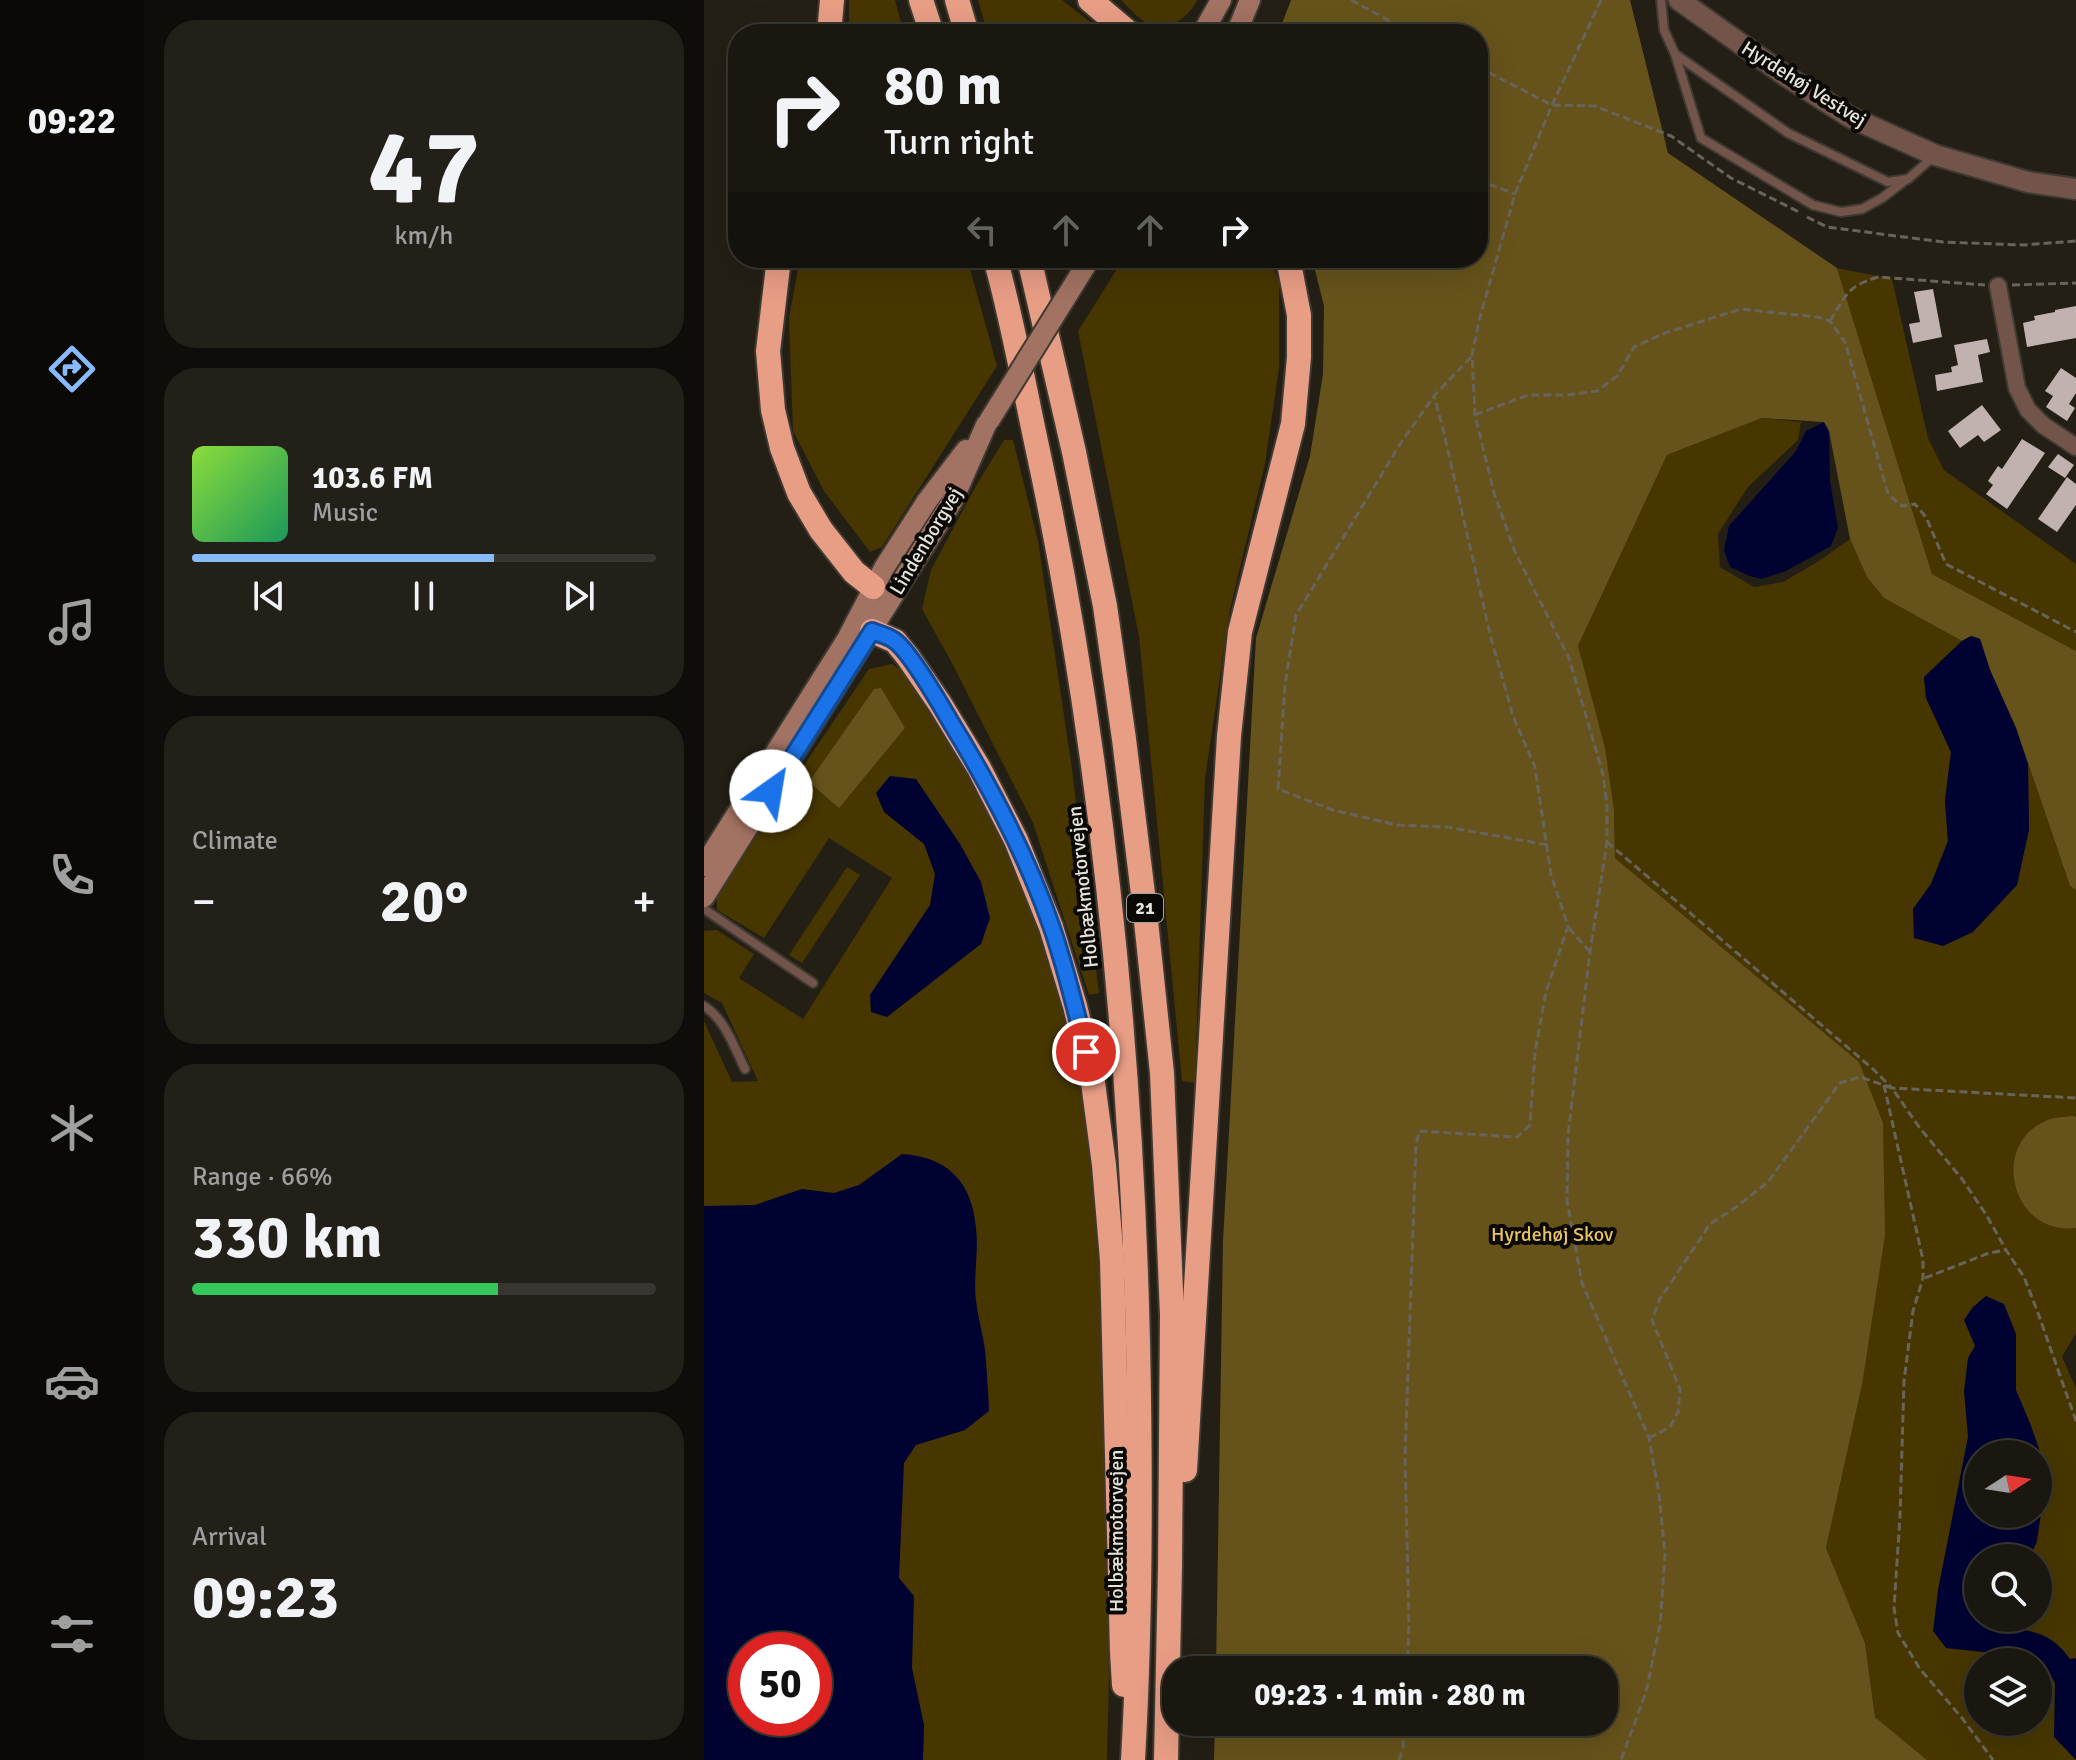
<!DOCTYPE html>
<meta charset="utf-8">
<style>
:root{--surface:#1a1710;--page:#232019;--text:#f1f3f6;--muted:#9f9f9f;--line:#383630;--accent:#87bbfc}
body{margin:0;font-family:Signika,sans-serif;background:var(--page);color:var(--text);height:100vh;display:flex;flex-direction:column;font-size:30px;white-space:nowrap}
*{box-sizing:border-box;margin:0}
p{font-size:26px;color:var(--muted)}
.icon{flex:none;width:44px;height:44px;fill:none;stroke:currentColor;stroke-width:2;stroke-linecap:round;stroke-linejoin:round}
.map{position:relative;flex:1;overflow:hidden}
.side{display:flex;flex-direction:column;gap:20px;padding:20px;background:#0e0d09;width:560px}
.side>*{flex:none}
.banner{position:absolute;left:24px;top:24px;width:760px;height:244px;border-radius:32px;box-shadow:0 8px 32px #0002,0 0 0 2px var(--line);background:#1a1710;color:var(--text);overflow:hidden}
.needle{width:52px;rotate:78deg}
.tools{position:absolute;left:1260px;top:1440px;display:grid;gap:16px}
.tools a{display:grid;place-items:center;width:88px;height:88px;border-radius:50%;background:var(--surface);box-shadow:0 8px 32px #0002,0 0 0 2px var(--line);font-size:40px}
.speed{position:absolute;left:24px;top:1632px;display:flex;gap:16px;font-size:40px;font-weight:700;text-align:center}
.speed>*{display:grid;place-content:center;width:104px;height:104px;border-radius:50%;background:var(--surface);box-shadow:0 8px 32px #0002,0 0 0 2px var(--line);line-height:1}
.speed .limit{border:12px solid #d22;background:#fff;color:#111}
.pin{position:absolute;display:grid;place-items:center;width:68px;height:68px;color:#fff;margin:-34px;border:4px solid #fff;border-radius:50%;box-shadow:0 2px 8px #0007}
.me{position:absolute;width:88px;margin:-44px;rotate:32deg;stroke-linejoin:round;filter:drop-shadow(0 0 6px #0008)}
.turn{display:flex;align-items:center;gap:28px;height:168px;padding:0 24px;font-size:36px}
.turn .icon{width:104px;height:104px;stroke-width:2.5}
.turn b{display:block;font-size:56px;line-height:68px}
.lanes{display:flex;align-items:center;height:76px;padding:0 24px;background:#0003;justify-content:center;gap:40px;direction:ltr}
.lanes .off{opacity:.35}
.big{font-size:60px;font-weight:800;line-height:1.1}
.side .widget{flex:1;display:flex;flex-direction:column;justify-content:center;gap:12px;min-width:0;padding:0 28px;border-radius:32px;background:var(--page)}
.side .dial{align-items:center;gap:0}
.dial b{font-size:104px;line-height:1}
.song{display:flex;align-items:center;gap:24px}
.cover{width:96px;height:96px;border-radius:12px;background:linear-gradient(135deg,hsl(90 70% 55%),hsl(150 70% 35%))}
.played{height:8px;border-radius:4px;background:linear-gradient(90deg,var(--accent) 65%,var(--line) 65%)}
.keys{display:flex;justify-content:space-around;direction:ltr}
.heat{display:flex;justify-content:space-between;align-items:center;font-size:44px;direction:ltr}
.charge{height:12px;border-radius:6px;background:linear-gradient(90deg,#34c759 66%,var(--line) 0)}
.trip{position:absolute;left:458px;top:1656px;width:456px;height:80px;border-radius:32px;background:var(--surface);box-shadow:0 8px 32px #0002,0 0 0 2px var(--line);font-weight:800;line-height:80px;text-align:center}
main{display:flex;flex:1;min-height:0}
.dock{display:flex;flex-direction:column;width:144px;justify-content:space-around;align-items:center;background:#0a0906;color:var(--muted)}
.dock .icon{width:56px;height:56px}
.dock .active{color:var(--accent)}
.dock b{font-size:36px;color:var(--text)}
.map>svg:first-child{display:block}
</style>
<main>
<nav class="dock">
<b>09:22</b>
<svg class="icon active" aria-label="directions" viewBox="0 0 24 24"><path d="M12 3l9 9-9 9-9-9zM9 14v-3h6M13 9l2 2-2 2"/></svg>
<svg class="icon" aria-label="music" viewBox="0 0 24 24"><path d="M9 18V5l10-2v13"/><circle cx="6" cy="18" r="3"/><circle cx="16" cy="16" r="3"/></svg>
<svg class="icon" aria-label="phone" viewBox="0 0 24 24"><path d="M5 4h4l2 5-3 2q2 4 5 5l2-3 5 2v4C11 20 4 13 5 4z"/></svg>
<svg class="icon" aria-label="climate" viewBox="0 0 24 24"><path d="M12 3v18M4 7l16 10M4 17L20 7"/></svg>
<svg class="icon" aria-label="car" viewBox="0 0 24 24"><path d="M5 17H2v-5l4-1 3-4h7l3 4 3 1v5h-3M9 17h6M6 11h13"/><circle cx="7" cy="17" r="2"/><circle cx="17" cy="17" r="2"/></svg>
<svg class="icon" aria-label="filters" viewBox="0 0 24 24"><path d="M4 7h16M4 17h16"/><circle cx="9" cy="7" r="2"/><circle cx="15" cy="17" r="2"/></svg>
</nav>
<section class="side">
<div class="widget dial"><b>47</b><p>km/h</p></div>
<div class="widget">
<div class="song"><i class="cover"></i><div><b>103.6 FM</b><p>Music</p></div></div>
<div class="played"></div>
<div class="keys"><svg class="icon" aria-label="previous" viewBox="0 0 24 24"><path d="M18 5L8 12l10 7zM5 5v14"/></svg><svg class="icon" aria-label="pause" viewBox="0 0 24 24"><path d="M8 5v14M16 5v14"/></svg><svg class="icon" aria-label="next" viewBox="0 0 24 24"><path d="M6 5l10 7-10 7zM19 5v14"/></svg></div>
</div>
<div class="widget"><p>Climate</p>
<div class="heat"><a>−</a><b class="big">20°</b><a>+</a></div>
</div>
<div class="widget"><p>Range · 66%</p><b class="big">330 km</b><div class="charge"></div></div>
<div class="widget"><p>Arrival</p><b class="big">09:23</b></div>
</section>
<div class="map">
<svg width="1372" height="1760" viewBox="0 0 1372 1760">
<rect width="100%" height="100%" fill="#231f15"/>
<g fill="#473600" fill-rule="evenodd">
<path d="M145,0H191L200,34H145Z"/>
<path d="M274,0H358L402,34H284Z"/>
<path d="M417,0H493C486,16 465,32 447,25C436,21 425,8 417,0Z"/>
<path d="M96,258H263L293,366L178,547L166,552L120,491L89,431L85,318Z"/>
<path d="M420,258H565L575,281V368L561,464L526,609L501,779L491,1083L478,1081L435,636L374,331Z"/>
<path d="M1133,268L1188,279L1224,438L1240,470L1372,564V651L1228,574Z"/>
<path d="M1058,418L1097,422L1094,440L1044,487L1014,534L1016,567L1050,587L1079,582L1115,561L1146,539L1163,577L1180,598L1258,641L1220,677L1222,698L1247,752L1241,801L1244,841L1227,884L1209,909L1325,830L1324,764L1366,886L1372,890V1333L1358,1357L1372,1388V1760H1223L1171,1717L1161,1643L1122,1548L1158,1385L1155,1062L911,858L910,810L874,646L963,455ZM1274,1454H1334V1514H1274ZM1274,1558H1334V1618H1274ZM1274,1662H1334V1722H1274Z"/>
<path d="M300,440H309L334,541L368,769L395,993L385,995L329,823L249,665L218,609L227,570L273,484Z"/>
<path d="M188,664L207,677L243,732L304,849L336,931L355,998L384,1118L396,1271L405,1677L403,1760H0V1021L28,1082L54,1081L18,1003L0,993V931L13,930L50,954L35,978L99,1019L188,878L125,838L60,938L13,910V894L165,669ZM42,1650H110V1718H42Z"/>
<path d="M143,867L156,875L98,963L85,955Z"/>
</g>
<g fill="#66531b">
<path d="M587,0H926L964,153L1133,268L1228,574L1372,651V890L1366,886L1312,728L1286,670L1276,639L1267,636L1258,641L1180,598L1163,577L1146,539L1125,431L1119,422L1058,418L963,455L874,646L901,748L910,810L911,858L1155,1062L1179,1123L1181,1235L1158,1385L1122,1548L1161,1643L1171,1717L1223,1760H510L511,1722H900V1670H512L519,1241L552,638L606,456L619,374L620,306L608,258H774V34H574Z"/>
<path d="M177,688L201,728L135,808L105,782L170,689Z"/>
<path d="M1369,1116L1372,1117V1228C1304,1236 1284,1136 1350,1118C1356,1117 1363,1117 1369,1116Z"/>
</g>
<g fill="#000332" fill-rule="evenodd">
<path d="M1120,422L1125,431L1126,481L1134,528L1127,546L1082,571L1057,579L1046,576L1026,567L1020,550L1025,526L1092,451L1102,431Z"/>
<path d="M1267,636L1276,639L1286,670L1312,728L1324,764L1325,830L1313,885L1269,932L1239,946L1210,938L1209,909L1227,884L1244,841L1241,801L1247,752L1222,698L1220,677L1258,641Z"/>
<path d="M186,776L212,779L256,844L277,882L286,918L277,944L183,1017L167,1012L166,995L226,905L231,874L220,844L180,812L172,793Z"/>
<path d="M198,1154C244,1157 268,1182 272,1228C275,1252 269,1277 272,1301C274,1318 279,1334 281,1350C283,1370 284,1391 285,1411L261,1430L212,1445L200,1463L195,1578L210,1596L208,1668L220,1725L219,1760H0V1206L51,1205L98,1189L130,1193L155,1185ZM110,1650V1718H42V1650Z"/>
<path d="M1282,1296L1300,1304L1312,1334V1390L1326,1423L1343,1472L1333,1541L1326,1558H1274V1618H1300L1296,1627C1328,1631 1346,1631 1366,1659L1372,1658V1760L1350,1737L1351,1683L1340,1664L1316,1656L1242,1648L1229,1631L1234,1590L1264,1437L1260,1391L1264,1358L1271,1346L1260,1320L1269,1307ZM1334,1454V1514H1274V1454Z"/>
</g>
<g fill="#c2b2af">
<path d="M1229,289L1238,337L1209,343L1205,324L1216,322L1210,292Z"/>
<path d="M1372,306V338L1323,347L1319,323L1331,320L1330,316L1351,312V310Z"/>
<path d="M1283,339L1286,352L1274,355L1279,382L1233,391L1231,375L1248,372L1247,367L1254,365L1250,345Z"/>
<path d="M1357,368L1372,378V393L1365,404L1371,408L1363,421L1342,407L1349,396L1341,391Z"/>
<path d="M1278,405L1297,430L1280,442L1274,435L1256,448L1244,431Z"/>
<path d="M1318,439L1341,453L1303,509L1282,494L1289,485L1284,481L1294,466L1298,469Z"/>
<path d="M1354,454L1370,465L1361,478L1344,467Z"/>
<path d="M1363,477L1372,484V505L1353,532L1334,519Z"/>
</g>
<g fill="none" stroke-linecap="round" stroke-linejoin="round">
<g stroke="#3e3a31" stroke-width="12">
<g id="service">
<path d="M957,0L960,30L971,54L1084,133L1184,182L1204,179L1229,157"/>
<path d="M971,54L997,138L1109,205L1137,212L1158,209L1178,198L1203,179"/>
<path d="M0,909L109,983"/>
<path d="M0,1006C21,1019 30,1047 41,1069"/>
</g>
</g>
<g stroke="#3e3a31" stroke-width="20">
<path id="minor" d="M1294,286L1313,388L1324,410L1339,425L1372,447"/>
</g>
<g stroke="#3e3a31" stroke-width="24">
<path id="tertiary" d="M975,0L1082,76L1146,117L1231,155L1324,182L1372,189"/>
</g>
<g stroke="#3e3a31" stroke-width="24">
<g id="secondary">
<path d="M498,34L517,0"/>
<path d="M532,34L546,0"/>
<path d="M377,273L386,258"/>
<path d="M0,866L143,639L180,568L223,501L262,450"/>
<path d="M0,897L249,500L282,425"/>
</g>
</g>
<g stroke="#3e3a31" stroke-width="28">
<g id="motorway">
<path d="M217,0L228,34"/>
<path d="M253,0L263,34"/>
<path d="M386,0L426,34"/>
<path d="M125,34L128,0"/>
<path d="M75,258L64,351L69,410L78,448L95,493L117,530L150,572L169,587"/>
<path d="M291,258C309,321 320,387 334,451C397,745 427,1042 434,1342C437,1481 437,1621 429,1760"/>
<path d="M325,258L370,452L401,606L420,739L440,902L458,1073L468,1315L466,1567L462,1760"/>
<path d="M168,631L191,641L204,657L236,704L275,768L312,840L347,927L371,1006L388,1075L400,1165L408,1260L418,1652L420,1685"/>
<path d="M481,1470L525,736L536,632L589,424L595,357V315L584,258"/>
</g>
</g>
<g stroke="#67645b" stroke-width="3" stroke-dasharray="8 4" stroke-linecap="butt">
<path d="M647,0L710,34"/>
<path d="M897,0L848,105L811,194L776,317L768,355L771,415L790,493L811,552L865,658L899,774L903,806V842L886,952L864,1135L863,1201L878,1283L945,1438L955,1494L961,1554L956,1625L942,1692L917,1760"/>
<path d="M774,67L848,105L891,106L967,136L1027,178L1097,213"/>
<path d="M774,180L811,194"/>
<path d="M1103,217L1123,227L1239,242L1319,245L1372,241"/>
<path d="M1308,285L1372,283"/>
<path d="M1126,321C1143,294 1142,287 1174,277L1281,285"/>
<path d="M767,357L730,396L698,441L592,615L581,685L574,789L629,810L693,825L743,827L844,845"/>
<path d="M771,415L824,395H864L893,391L913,376L930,347L961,333L1037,309L1114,317L1126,321L1141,342L1184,494L1198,506L1211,504L1222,517L1242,564L1372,632"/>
<path d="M903,842L1169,1069L1188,1088L1372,1098"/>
<path d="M865,928L886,952"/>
<path d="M1180,1085L1219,1260V1278L1209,1311L1200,1381L1196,1516L1190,1608L1194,1633L1216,1669L1258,1718L1289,1760"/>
<path d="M1221,1278L1285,1253L1302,1250L1320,1277L1334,1313L1372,1421"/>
<path d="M945,1438L966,1427L974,1412L976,1389L948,1320L956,1299L1006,1224L1032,1207L1064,1182L1136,1083L1156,1077L1188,1088L1215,1127L1258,1179L1283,1216L1302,1250"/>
<path d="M703,1670L705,1624L701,1457L712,1145L715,1131L813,1137L826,1125L831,1052L842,992L864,926L847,875L831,767L809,716L787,638L739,429L730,396"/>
<path d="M695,1760L699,1748L700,1722"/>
</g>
<use href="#service" stroke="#73544b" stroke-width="8"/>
<use href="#minor" stroke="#73544b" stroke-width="16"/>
<use href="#tertiary" stroke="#73544b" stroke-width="20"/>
<use href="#secondary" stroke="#a27262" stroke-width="20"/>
<use href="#motorway" stroke="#e89d85" stroke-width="24"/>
<g stroke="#3e3a31" stroke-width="24" stroke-linecap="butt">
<path id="secondary-bridge" d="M285,421L377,273"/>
</g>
<use href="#secondary-bridge" stroke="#a27262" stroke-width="20"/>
</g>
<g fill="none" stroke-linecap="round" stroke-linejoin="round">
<g stroke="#114b97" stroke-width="20">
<path id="route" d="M67,791L168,631C175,634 185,636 191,641C207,653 235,702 246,721C286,786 323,855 348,928C362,969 372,1010 382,1052"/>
</g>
<use href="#route" stroke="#1a73e8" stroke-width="14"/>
</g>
<g text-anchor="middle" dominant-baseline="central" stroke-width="8" stroke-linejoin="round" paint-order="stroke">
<rect fill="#0b0905" stroke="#a4a29c" stroke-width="2" x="423" y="894" width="36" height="28" rx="6"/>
<g font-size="18" font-weight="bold" fill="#e6e3dc">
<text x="441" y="908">21</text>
</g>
<g font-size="20" fill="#e6e3dc" stroke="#0b0905">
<text transform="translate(1100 84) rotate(32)">Hyrdehøj Vestvej</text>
<text transform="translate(222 541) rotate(-59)">Lindenborgvej</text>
<text transform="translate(379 887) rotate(-96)">Holbækmotorvejen</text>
<text transform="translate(412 1531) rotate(-90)">Holbækmotorvejen</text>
</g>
<g font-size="20" fill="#e8c45f" stroke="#0b0905">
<text x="848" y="1234">Hyrdehøj Skov</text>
</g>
</g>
</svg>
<div class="tools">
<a><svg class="needle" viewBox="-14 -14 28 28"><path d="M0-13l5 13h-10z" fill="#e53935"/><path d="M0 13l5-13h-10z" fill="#9f9f9f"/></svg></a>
<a><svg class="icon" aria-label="search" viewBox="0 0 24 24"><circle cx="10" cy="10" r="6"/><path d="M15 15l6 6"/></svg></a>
<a><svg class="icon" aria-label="layers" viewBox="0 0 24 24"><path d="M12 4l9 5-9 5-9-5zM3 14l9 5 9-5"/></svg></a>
</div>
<div class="speed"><div class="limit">50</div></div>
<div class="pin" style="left:382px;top:1052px;background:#d93025"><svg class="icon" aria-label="arrive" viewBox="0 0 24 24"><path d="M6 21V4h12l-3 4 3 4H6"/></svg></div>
<svg class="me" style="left:67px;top:791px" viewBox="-20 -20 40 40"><circle r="19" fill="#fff"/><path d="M0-13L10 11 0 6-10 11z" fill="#1a73e8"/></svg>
<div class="trip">09:23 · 1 min · 280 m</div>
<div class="banner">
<div class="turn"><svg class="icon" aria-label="right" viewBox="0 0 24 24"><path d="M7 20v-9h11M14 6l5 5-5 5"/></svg><div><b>80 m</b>Turn right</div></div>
<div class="lanes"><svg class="icon off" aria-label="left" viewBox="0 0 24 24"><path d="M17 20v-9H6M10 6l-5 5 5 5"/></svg><svg class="icon off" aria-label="ahead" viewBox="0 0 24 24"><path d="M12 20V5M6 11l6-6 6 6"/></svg><svg class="icon off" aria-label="ahead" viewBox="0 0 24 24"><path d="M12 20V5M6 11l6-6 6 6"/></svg><svg class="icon" aria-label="right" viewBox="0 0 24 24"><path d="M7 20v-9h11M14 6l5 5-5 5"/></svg></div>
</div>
</div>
</main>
